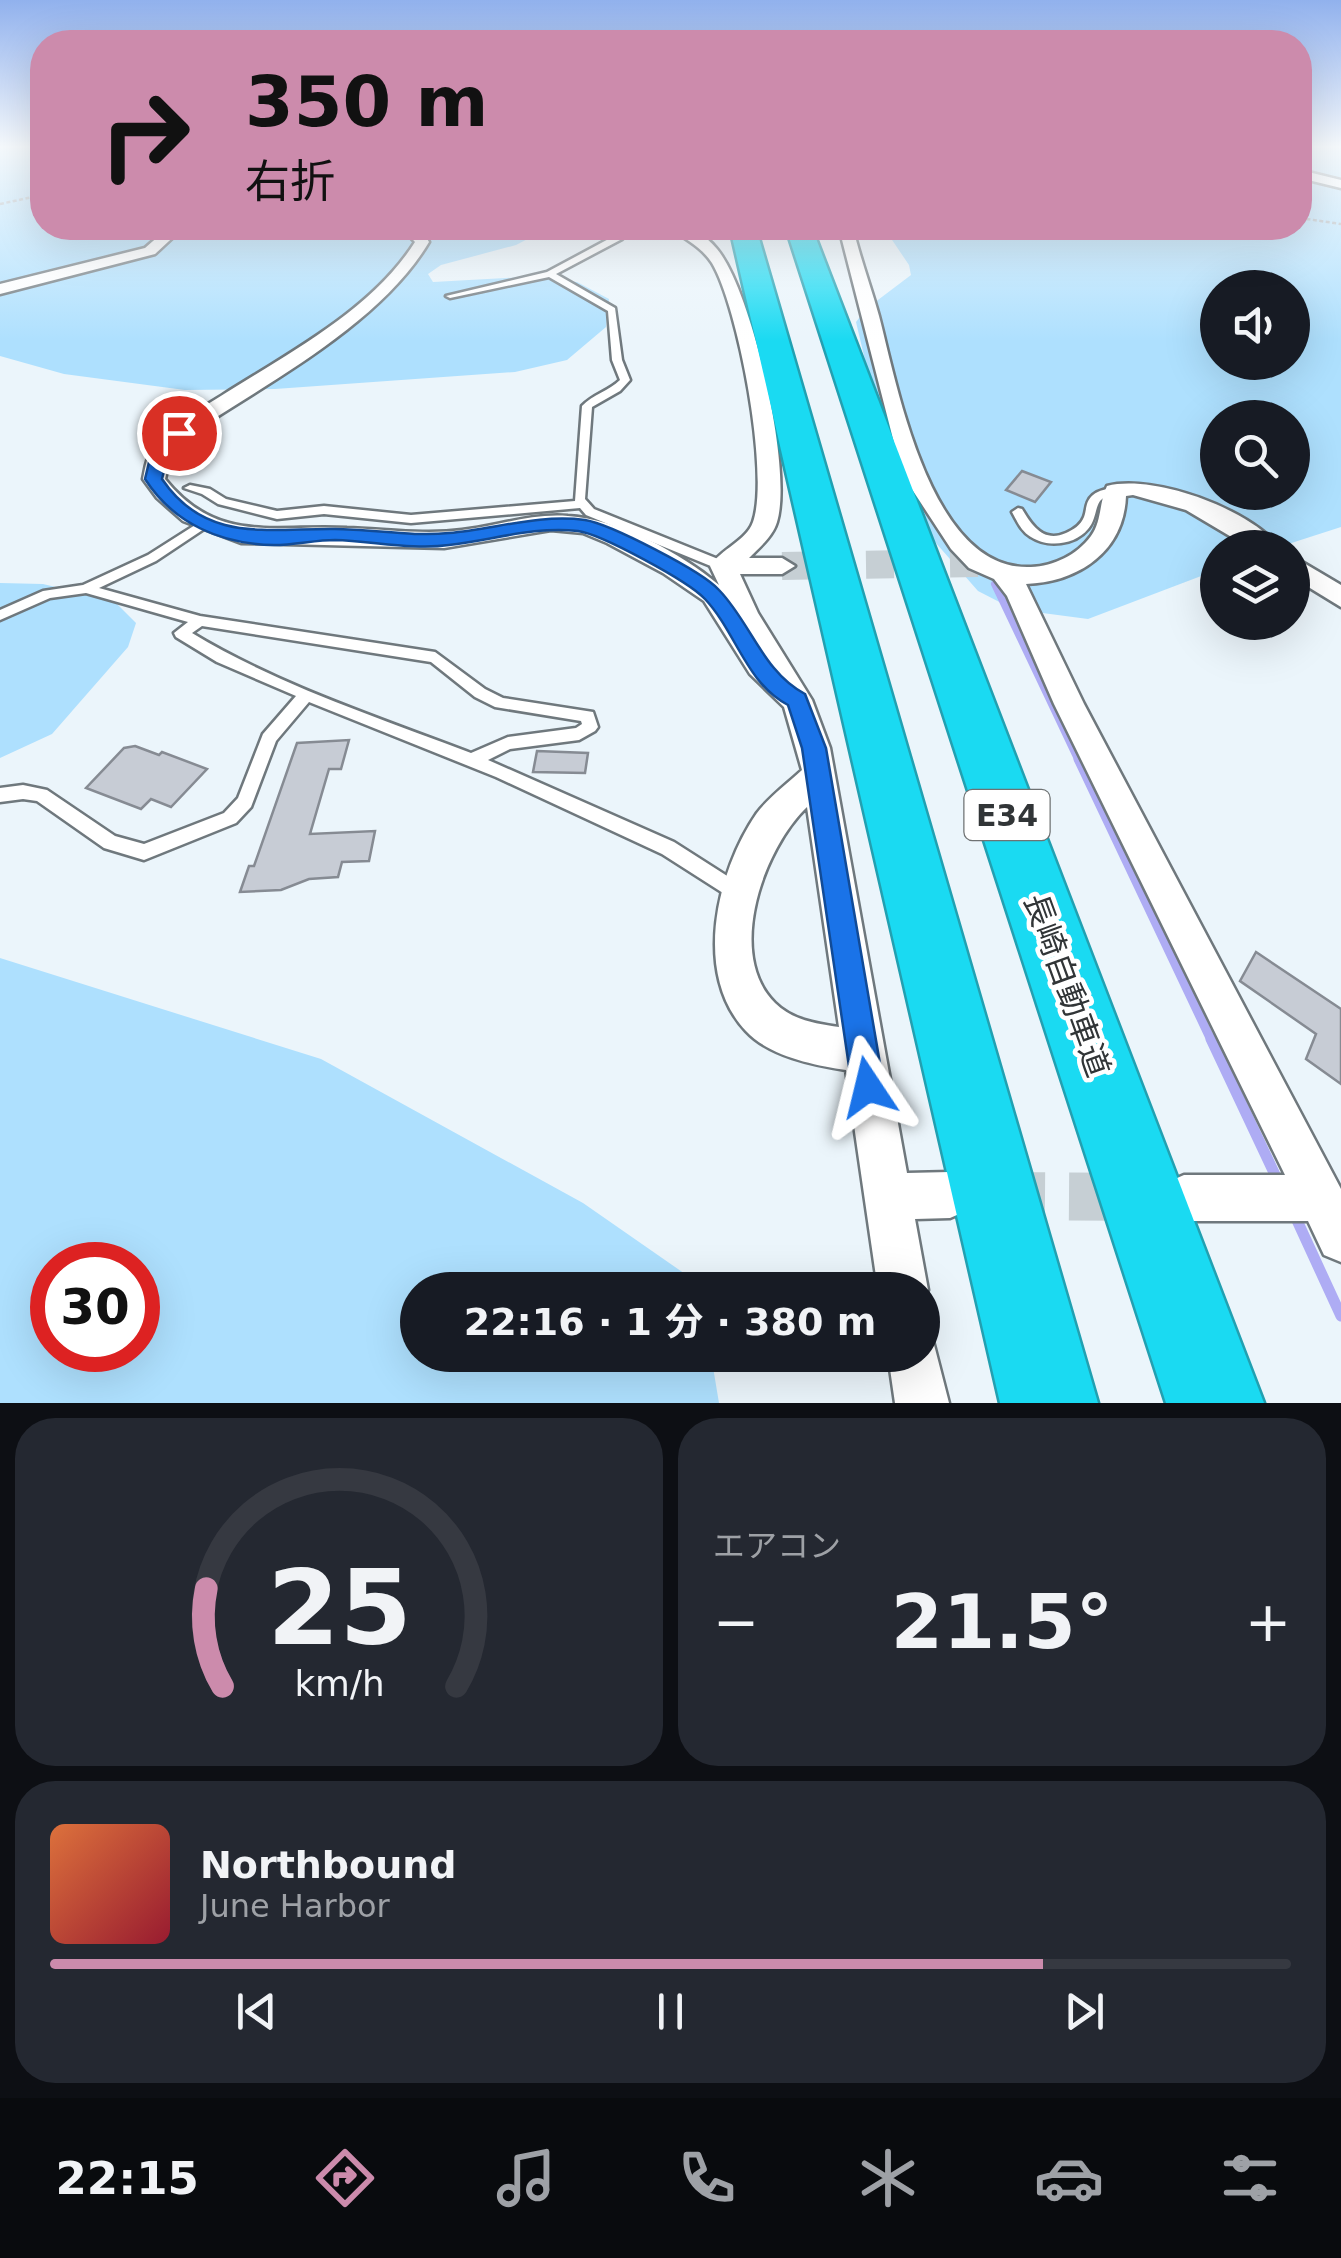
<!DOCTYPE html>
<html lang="ja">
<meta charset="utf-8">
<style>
:root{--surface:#171b24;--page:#242831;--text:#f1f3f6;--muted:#9ea1a6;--line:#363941;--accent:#cc8bac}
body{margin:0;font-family:"DejaVu Sans","Noto Sans JP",sans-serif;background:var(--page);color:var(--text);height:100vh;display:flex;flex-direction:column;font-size:38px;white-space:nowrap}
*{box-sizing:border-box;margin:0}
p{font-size:32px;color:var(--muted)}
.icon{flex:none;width:55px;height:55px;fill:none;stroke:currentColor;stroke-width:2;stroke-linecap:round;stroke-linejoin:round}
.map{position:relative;height:1403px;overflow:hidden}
.panel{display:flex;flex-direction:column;gap:15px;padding:15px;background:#0d0f14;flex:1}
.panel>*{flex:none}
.banner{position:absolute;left:30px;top:30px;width:1282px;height:210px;border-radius:40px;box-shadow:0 10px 40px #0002;background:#cc8bac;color:#111;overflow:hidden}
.fabs{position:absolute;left:1200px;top:270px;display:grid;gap:20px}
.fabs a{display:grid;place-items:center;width:110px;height:110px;border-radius:50%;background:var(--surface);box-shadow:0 10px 40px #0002;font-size:50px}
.speed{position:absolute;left:30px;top:1242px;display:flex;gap:20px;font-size:50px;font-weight:700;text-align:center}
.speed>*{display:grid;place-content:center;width:130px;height:130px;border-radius:50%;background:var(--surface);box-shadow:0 10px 40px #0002;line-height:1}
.speed .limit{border:15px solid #d22;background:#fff;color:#111}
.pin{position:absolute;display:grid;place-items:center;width:85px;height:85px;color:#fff;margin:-42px;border:5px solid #fff;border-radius:50%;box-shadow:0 2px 10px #0007}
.me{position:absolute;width:110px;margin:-55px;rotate:350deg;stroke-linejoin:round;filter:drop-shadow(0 0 8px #0008)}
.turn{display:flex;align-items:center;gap:35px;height:210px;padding:0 50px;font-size:45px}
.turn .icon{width:130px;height:130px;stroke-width:2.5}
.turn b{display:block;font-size:70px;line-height:85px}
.big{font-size:75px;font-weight:700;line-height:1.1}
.panel .widget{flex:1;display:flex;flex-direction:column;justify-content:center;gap:15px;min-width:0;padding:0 35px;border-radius:40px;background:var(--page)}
.panel .dial{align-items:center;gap:0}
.dial svg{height:260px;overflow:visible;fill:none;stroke:var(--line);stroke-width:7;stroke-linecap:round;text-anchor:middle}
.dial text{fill:var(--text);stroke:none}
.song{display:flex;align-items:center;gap:30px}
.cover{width:120px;height:120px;border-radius:15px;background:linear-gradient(135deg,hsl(20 70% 55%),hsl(350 70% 35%))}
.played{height:10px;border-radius:5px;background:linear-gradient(90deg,var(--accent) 80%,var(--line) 80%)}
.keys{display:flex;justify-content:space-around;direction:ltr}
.heat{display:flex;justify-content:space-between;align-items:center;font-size:55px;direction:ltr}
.panel .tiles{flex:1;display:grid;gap:15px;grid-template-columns:1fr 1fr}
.widget:last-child{grid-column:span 2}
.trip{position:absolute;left:400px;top:1272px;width:540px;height:100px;border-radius:50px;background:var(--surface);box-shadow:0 10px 40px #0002;font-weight:700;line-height:100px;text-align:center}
.menu{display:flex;height:160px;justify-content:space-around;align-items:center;background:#090b0e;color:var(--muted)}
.menu .icon{width:70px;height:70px}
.menu .on{color:var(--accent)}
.menu b{font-size:45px;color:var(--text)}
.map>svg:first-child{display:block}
</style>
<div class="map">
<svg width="1341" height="1403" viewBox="0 0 1341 1403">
<rect width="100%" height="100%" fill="#ebf5fb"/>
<g fill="#aee0fe" fill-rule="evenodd">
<path d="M42,145V228H549L516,245L441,265L428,274L433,282L525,277L577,282L609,299L606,327L567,360L515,372L275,389L185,390L64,374L0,356V149Z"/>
<path d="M1300,145H1341V527L1279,547L1218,548L1217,570L1088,619L1013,609L978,591L928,534L878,415L856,322L866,309L911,275L909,265L884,228H1300ZM1218,288H1292V362H1218ZM1218,418H1292V492H1218Z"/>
<path d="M0,583L43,584L114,601L136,623L128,647L52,734L0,758Z"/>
<path d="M0,958L321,1059L583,1203L688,1276L692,1290H418V1355H711L719,1403H0ZM52,1265H138V1350H52Z"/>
</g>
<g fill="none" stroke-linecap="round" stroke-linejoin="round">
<path stroke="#aeacf4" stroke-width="8" d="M995,584L1079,761"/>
<path stroke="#aeacf4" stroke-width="9" d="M1078,759L1212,1042"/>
<g stroke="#aeacf4" stroke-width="11">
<path d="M1211,1039L1278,1181"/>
<path d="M1295,1216L1341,1316"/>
</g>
</g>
<g fill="#c7ccd5" stroke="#868b93" stroke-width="2.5">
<path d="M1022,471L1051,482L1035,502L1006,490Z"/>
<path d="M349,740L341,769H329L310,834L375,831L369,861L342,862L338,877L309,879L281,890L240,892L249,866H254L297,743Z"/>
<path d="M135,746L159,755L162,752L207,769L171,807L151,799L141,809L86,788L124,748Z"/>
<path d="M537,751L588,753L585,773L533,772Z"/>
<path d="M1256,952L1341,1009V1084L1306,1059L1316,1034L1240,981Z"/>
</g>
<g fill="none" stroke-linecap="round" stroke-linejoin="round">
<path stroke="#c6cfd4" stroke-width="28" stroke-dasharray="28 14" stroke-linecap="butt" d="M782,566L978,563"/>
<path stroke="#c6cfd4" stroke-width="48" stroke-dasharray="48 24" stroke-linecap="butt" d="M997,1196L1136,1197"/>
<g stroke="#6f787d" stroke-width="5">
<g id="lane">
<path d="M626,228H634L622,239L556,274L615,308L622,360L630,380L620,391L592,407L585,499L594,509L728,563V569H718L586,515L580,508L411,523L324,514L277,519L218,504L202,494L184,488L190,485L210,489L226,499L277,511L324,506L411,515L575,501L582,406C593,394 609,391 620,380L612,360L608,311L549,277L450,298L446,296L547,272L616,235Z"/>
<path d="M1115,488L1121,491C1115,494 1105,495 1100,501C1095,508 1096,520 1088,529C1075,545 1048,548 1031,537C1021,531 1017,521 1012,512L1018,508L1022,509C1032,526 1044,543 1066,533C1073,530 1081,525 1084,517C1087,509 1085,502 1093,495C1099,490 1107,489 1115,488Z"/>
<path d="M203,520L209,524L207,527L156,561L99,588L200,616L435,652L485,689L503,698L593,712L598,727L595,731L579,740L510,749L488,760L674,842L746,888L749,894L746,900L740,903L734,900L662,854L496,777L309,702L276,741L251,807L236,823L144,860L104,848L37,801L23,799L0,802V788L23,785L47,790L115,836L144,844L224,813L238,798L263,734L296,696L217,662L176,637L174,633L188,622L86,593L50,598L0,620V610L43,591L83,585L148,555ZM202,626L431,662L475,697L495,707L581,721L582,724L576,728L508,737L471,753C377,717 278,685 192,633Z"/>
</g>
</g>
<g stroke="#6f787d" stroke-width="5">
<g id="street">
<path d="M1300,170L1341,180V188L1300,178Z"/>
<path d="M168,228H183L155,254L0,294V284L145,248Z"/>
<path d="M402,228H421L429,242C380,325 265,384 186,437L171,455L165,479C218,545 275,524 347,528C385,529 424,535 462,530C497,526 532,513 568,516C618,519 681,553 719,585L710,566C721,549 746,541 753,522C770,474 738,306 712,263C701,246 685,240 671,228C690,227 704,233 717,249C752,291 793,469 777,522C773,536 759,548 749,558H782L795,566L782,574H740L758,613L812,700L830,748L907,1173L950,1172L966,1179L973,1195L966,1211L950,1218L915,1219L928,1290L922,1303V1290H878L846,1070C813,1065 769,1056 746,1031C692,974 717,871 757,813C769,797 787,784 802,770L784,707L750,674L704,601L663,573L607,543L583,533L551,530L444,548L241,543L183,521L157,498L143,479C145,470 146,458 152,450C169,425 199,410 224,394C289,353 373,309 415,242ZM807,807L839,1027C817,1024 792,1020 775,1003C725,954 764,848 807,807Z"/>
<path d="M839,228H853C860,258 871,287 879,316C898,389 931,572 1031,567C1054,566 1077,555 1091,536C1102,521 1099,502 1107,486C1154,474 1250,509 1280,548H1250L1186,510L1133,495L1126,496C1124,552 1078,582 1026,584L1084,704L1341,1189V1262L1324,1255L1308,1221H1184L1168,1214L1161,1198L1168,1182L1184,1175H1285L1054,704L1007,596L994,579L969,568L951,549L902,474Z"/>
<path d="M1292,556L1341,585V607L1292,577Z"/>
<path d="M922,1333L932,1337L949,1403H895L888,1355H922Z"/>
</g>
</g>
<g stroke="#22a0b1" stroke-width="5">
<g id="highway">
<path d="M730,228H756L1098,1403H1000Z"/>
<path d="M786,228H812L1264,1403H1166Z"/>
</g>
</g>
<g stroke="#a6adb2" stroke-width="2.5" stroke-dasharray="4 2.5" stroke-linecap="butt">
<path d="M0,204L42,195"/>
<path d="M1300,218L1341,224"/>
<path d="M1048,228L1108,233L1120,228"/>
</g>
<use href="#lane" fill="#fff" fill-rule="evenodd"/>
<use href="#street" fill="#fff" fill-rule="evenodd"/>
<use href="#highway" fill="#1adaf2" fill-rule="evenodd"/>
</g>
<linearGradient id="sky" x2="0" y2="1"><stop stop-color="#91b1ed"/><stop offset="0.43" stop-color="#f6fafd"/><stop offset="1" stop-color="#f6fafd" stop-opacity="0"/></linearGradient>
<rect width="1341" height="341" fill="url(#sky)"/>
<path fill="#1a73e8" stroke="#114b97" stroke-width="2.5" d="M179,428L187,433L168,455L162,479C206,544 269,528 335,529C372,529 412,537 449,533C495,529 538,514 585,520C610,524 702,571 719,590C751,623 763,672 805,694L826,748L884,1087L880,1099L868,1103L857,1099L852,1087L802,748L788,705C746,683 736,632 705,599C688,581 601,534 578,531C534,526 493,540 449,545C413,550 372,541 335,540C315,540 295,545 274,545C221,544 174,524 145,479L151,454Z"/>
<g text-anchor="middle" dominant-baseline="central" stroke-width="9" stroke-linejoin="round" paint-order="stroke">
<rect fill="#fff" stroke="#6f7273" stroke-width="2.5" x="964.5" y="790" width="85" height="50" rx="8"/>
<g font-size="30" font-weight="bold" fill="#313537">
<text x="1007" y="815">E34</text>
</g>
<g font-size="32" fill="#313537" stroke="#fff">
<text transform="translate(1067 985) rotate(70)">長崎自動車道</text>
</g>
</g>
</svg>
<div class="fabs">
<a><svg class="icon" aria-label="sound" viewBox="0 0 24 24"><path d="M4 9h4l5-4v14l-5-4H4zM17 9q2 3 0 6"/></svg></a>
<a><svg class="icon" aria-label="search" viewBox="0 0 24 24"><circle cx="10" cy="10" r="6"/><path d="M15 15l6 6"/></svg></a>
<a><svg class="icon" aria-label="layers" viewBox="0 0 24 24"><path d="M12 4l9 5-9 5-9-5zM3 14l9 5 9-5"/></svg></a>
</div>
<div class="speed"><div class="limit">30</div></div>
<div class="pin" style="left:179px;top:433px;background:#d93025"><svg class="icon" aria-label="arrive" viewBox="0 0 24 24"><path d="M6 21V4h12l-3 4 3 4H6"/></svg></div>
<svg class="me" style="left:868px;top:1087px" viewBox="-20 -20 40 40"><path d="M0-17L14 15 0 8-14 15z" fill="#1a73e8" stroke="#fff" stroke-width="4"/></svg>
<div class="trip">22:16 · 1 分 · 380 m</div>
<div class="banner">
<div class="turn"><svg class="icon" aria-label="right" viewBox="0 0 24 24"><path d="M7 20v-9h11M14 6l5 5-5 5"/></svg><div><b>350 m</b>右折</div></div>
</div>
</div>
<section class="panel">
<div class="tiles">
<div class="widget dial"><svg viewBox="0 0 100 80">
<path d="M14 69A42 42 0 1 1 86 69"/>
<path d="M14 69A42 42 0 0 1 9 39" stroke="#cc8bac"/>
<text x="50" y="56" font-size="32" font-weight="700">25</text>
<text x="50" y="72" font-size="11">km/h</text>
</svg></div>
<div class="widget"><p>エアコン</p>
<div class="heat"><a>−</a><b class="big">21.5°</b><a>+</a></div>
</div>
<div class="widget">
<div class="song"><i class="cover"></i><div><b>Northbound</b><p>June Harbor</p></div></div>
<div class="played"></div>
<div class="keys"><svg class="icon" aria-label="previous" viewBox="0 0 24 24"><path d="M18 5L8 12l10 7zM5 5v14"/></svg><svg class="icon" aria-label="pause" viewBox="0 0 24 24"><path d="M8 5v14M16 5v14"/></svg><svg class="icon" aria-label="next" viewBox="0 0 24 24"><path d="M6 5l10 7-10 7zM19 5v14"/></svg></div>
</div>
</div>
</section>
<nav class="menu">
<b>22:15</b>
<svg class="icon on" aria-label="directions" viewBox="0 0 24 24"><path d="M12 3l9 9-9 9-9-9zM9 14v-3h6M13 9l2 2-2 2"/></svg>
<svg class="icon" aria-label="music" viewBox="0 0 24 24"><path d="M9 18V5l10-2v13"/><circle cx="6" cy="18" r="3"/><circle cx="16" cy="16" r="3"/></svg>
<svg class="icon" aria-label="phone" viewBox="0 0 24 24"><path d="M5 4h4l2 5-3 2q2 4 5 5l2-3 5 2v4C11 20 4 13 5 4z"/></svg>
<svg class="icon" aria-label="climate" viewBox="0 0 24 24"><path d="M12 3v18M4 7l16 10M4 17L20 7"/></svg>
<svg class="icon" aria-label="car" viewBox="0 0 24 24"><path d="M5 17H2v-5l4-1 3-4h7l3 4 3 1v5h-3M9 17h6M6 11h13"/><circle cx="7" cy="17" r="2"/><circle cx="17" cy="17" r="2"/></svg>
<svg class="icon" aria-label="filters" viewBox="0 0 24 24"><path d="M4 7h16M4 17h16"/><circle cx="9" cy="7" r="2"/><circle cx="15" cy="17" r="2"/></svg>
</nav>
